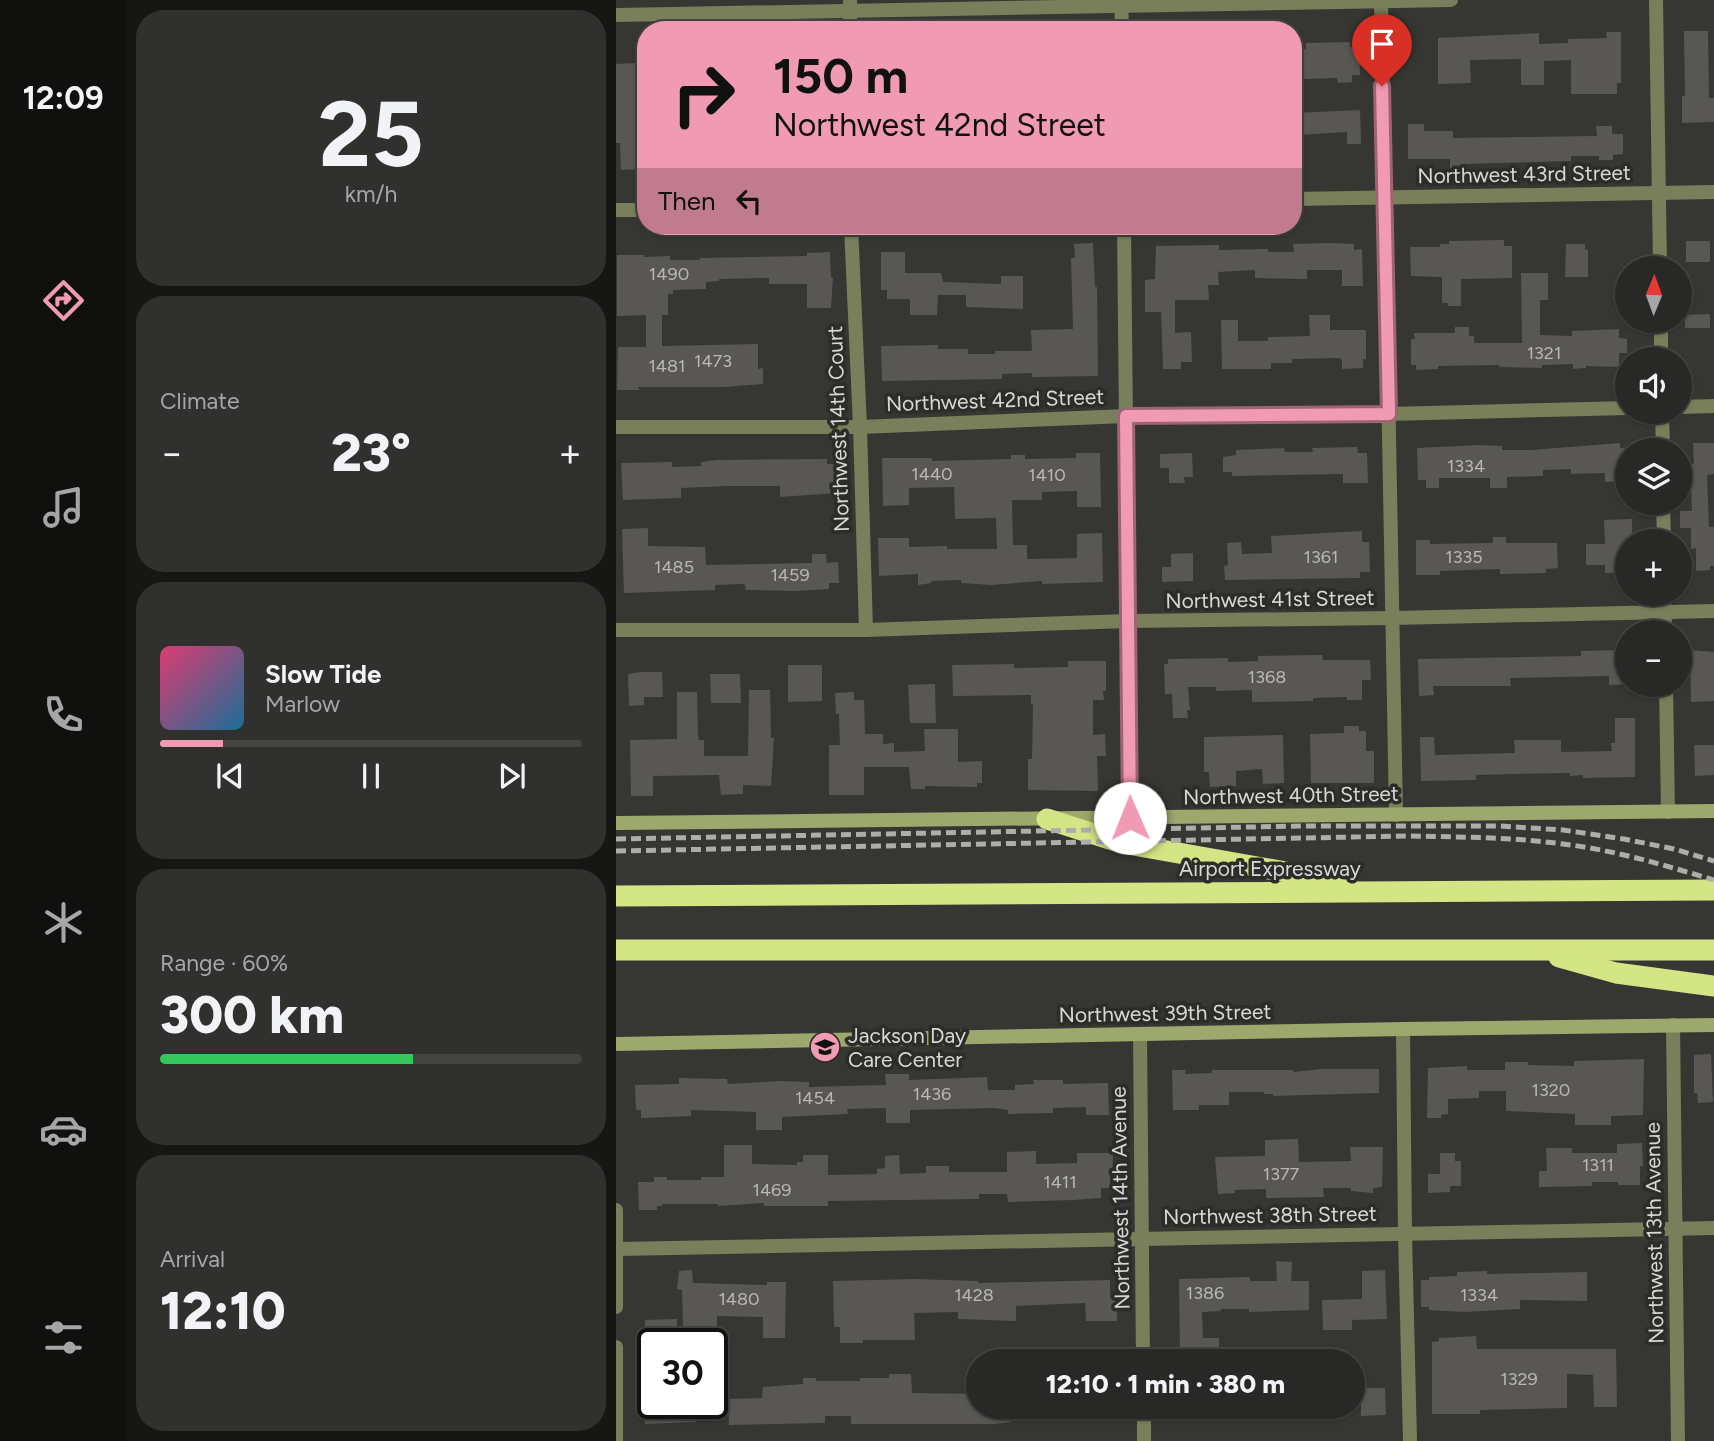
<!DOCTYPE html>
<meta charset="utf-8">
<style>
:root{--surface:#282826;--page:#30302e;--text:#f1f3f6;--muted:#a5a6a7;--line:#444443;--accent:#f19ab3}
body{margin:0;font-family:Figtree,sans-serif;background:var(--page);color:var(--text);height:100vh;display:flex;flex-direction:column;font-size:26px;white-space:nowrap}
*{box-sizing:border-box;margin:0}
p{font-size:23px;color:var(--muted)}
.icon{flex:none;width:38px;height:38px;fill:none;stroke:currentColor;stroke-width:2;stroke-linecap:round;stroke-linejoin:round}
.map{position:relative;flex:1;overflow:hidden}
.details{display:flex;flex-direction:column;gap:10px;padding:10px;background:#161615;width:490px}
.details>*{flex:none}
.guide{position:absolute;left:21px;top:21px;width:665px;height:214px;border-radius:28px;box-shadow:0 2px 5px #0004,0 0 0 2px var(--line);background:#f19ab3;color:#111;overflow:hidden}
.needle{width:46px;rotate:1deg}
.controls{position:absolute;left:999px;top:256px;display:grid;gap:14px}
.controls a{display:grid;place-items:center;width:77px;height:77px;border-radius:50%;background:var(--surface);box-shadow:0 2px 5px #0004,0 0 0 2px var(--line);font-size:35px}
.speed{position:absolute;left:21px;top:1328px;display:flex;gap:14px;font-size:35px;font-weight:700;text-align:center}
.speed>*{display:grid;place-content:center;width:91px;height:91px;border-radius:50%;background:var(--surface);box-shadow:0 2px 5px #0004,0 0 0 2px var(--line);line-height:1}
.speed .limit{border:4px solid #111;border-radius:10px;background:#fff;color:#111}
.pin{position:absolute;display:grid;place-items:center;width:60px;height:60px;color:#fff;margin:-72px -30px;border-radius:50% 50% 50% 0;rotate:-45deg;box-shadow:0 0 7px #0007}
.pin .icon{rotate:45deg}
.me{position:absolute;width:77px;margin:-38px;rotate:359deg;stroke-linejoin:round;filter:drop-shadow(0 0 5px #0008)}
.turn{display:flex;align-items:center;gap:24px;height:147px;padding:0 21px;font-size:32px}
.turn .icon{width:91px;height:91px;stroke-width:2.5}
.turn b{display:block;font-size:49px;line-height:60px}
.then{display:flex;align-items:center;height:66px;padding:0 21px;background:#0003;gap:14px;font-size:26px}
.big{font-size:52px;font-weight:800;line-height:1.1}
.details .tile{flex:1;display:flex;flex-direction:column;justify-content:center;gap:10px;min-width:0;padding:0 24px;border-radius:28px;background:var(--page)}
.details .dial{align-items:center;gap:0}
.dial b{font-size:91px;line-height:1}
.song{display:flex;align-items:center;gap:21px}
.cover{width:84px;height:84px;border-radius:10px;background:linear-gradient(135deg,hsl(340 70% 55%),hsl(200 70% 35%))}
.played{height:7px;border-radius:4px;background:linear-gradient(90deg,var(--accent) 15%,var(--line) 15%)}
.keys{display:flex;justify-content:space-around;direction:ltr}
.heat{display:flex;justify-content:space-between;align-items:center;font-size:38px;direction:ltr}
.charge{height:10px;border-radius:5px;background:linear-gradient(90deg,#34c759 60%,var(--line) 0)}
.trip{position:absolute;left:350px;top:1349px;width:399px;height:70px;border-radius:35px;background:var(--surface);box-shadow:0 2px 5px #0004,0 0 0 2px var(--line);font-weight:800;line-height:70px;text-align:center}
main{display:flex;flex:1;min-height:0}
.dock{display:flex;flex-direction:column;width:126px;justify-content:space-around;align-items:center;background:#10100f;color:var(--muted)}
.dock .icon{width:49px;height:49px}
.dock .active{color:var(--accent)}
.dock b{font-size:32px;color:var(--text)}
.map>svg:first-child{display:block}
</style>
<main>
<nav class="dock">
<b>12:09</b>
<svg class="icon active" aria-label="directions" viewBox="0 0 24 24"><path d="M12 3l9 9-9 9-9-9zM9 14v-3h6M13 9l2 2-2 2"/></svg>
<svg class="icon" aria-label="music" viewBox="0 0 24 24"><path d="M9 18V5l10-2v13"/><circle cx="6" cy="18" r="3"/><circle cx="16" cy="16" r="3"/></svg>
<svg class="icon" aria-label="phone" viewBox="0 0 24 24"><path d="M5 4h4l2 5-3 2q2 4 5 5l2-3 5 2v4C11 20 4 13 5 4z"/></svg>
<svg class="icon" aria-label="climate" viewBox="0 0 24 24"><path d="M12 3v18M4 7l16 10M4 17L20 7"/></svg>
<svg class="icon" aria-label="car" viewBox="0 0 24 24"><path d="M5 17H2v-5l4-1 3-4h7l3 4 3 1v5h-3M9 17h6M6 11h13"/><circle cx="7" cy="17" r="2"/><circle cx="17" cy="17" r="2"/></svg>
<svg class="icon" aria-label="filters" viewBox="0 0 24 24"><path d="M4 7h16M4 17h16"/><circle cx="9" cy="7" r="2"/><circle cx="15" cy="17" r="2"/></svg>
</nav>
<section class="details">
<div class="tile dial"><b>25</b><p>km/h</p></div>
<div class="tile"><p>Climate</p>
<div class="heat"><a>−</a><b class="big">23°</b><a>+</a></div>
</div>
<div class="tile">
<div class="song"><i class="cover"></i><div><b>Slow Tide</b><p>Marlow</p></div></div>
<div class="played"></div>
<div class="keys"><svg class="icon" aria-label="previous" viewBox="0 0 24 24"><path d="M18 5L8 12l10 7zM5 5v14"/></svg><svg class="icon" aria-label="pause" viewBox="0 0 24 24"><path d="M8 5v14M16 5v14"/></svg><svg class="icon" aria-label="next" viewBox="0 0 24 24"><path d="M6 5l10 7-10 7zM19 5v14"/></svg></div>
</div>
<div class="tile"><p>Range · 60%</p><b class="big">300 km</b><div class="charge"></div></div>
<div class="tile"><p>Arrival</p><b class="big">12:10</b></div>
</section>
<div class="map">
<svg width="1098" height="1441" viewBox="0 0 1098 1441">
<rect width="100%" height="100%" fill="#363632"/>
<g fill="#595754">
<path d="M1068,31H1092L1093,98H1098V122L1066,123V96H1069Z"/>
<path d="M990,32H1005V83H1001V94H955V60L928,61V85H905V59L854,60L855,83L822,84V38L923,33V44L952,43V39L991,38Z"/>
<path d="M734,42V47H743L744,75H736V82L722,83L721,78L688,79L686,49H690V43Z"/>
<path d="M21,63L22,87H28V107H19L20,142H25L26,169L5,170L4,143H0V64Z"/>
<path d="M744,110L745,144H731V132L680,135L679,113Z"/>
<path d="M792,124H808V131H837V138L981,136L980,126H996V134H1007V154L997,155V160H983V156H955V161L847,164V168H834V159H792Z"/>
<path d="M888,240V246H896V278L845,279V306H832V303H826V277L795,276L794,247H824V244H833V241Z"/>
<rect x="1070" y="241" width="24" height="21"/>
<path d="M477,243L479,287H481L482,376L416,377V373L386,374V379L266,381L265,346L322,345V349H352V354H379V351H416L415,330L457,329L455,258H459L458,244Z"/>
<path d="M713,243L738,244V250L746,249L747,286H726V270H691V279H684L639,278V270L602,272L603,285H592L593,300H559V333L575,332L576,362H565V369H547L545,312H529V280L539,279L540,246L603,245V250L652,249V252H678L677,244Z"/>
<path d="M950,244H969V250L972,249V277H949Z"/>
<path d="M214,252L215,277L217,278L215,308H191V284H153V278L103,279V281L90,282V289L57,290V294H52V315H46V346L142,344V369L147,368V384L107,387H22L23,390H1L2,347H30V315L1,316V255H28V257L54,256V260H84V258L191,256V253Z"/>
<path d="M265,252H289V273H325L327,282L385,284V276H407V309L350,307V295H322L321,315H294V299H271V290H265Z"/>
<path d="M905,273H932V300H924V335L956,336V331L1003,329V338L1011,339V353H1003V367L970,366V368L957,369V364L926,365V368L883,367V365L822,366V369L800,370V365H795V339H799L798,333H839V327H853V336H858V343H906Z"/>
<path d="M1094,314V328H1069V315Z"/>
<path d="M693,315H714V330H750V359H747V368L726,369V360L723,358L676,359V363H655V369H606L605,320H622V341H652V337L694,336Z"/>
<path d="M1004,443V448H1012V468H1003L1004,481L989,482V473L955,474V469L927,470V476L891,477V488H874V478H823V488H810V480H802L801,448L862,445L886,446V450H915Z"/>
<path d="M1077,443H1098V474L1091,475L1093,527H1098V566H1094V570L1080,571V548L1075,549V528H1064V511H1076L1074,464H1078Z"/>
<path d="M741,447L742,453H751L752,483H727V474L616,476V472H607V457L620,455V450L668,448L669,452H697L696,448Z"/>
<path d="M460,453H484L485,507H461V491L426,492V500H396L397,545H411V559L461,558V534L486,533L487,582L426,584V581L375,585L345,583V580L316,581L315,583L302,585V574L263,576L262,538H293V547L331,546V549H381L380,518L339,519L338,487L293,488V505L267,506L266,458H316V461L395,459V455H409V459L460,458Z"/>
<path d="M576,453L577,477H568L569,483H553V468H544V454Z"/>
<path d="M211,459V464H221V493L164,497V486H112L65,488V498L7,500L5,463L56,462V467L85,466V462L101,460Z"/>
<path d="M1016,519V541H1012V572L989,573V565H970V544H989L988,520Z"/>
<path d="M32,528V546L89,547L90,565L196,563V554H210L211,563L222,562L223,583H213V589L179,591L130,590L129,585L127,584L99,585V590L8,593L6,529Z"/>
<path d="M746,531V542H753L754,572H744V578L609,580L608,566L612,565L611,543L625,542L626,554L656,553L655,536Z"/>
<path d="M877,537H890V543H941L942,568L930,569V573L884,574V569L824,571V575H800V540H814V544L877,543Z"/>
<path d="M577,553V581L546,582V567H555V554Z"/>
<path d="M1005,650V655H1012V684L993,685V676L894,678L895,686H817L818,695L803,696L802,659L965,656V651Z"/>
<path d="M1074,650L1098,652V701L1075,702Z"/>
<path d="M706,655L707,660H754L755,680H746V700H731V697L697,698V701L636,702V690L600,691V687H572L574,710H571L572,718H557L556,694H549L548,664H552V659L612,658V662L642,661V656Z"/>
<path d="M452,661H490V691H487L488,700H477V735L489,734L490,756H481L482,791L412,790V759H416L417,704H415V695L337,696L336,665L398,664V668L452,667Z"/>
<path d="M172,665H206V701L172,702Z"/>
<path d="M24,672H46L47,697H28V705L13,706L12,674Z"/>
<path d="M94,674H124L125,703H95Z"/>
<path d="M319,684L320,723H294L292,685Z"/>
<path d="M133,690H154L155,738H158L155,786L127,785V794L105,795L103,775L37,776V796H15L14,740L61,739V692H81L82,735L83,740H88V756H132Z"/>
<path d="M238,692V700H248L249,734H267V744L278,743V752L309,751L308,729H342V762L366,761V783H361V787L309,786V789H295L293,767H248V795H213V745H224L223,714H220L219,693Z"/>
<path d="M999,718H1019V777L967,778V775L954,776V773L899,774L860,775V780L805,781L804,737H818L819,755L899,753L898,740H945V751L947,752L996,751L995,743H999Z"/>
<path d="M728,726H743V731H750V751H758V783H695L694,734L728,733Z"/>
<path d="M667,735L668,783L647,784L646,769L620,771V786L594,787L593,772H588V737Z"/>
<path d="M1078,745H1098V775L1079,776Z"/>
<path d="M1095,1054L1097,1102L1082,1103L1081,1093H1078V1055Z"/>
<path d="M1028,1059L1027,1115L995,1116V1125H959V1114L890,1111V1091H863V1098L832,1099V1114L825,1115V1118H811L812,1068L851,1066V1070H889V1062H912V1065L958,1066V1061Z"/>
<path d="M707,1069H763V1093L657,1096V1094H648V1092H613V1105H583V1110H557L556,1070H570L569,1074L596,1073V1070H677V1072Z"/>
<path d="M269,1074H293V1080L371,1077L372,1090H399V1085L418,1084L417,1080H447V1084L492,1083L493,1115H470V1107L437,1108V1113L392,1114V1110L378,1108L294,1110V1123H270V1108L231,1109L232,1114L166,1117V1130H140V1112L75,1110V1116L25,1118V1110H20L19,1085L63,1084V1078L111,1079L112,1084L166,1081L193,1082V1087L226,1086L270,1085Z"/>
<path d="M682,1139L683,1162L735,1161L734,1147H767L766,1187L757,1188V1193L735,1191V1188H707L708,1197L650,1198V1189L619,1190V1193L602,1194L599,1157L649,1156V1140Z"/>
<path d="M1026,1143L1027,1166H1024V1185H1002V1182H976V1186L923,1187V1171H931L930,1148H956V1153H1001V1144Z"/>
<path d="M108,1145H136V1164L181,1165V1162H187V1155H212V1175L261,1174V1169L269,1168V1156L283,1155L284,1174L310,1173V1166H333V1172H391V1152L420,1151V1164L461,1163V1153H497L496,1188H485V1198L458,1200L392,1202L391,1194H363V1199L212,1201V1206H148V1203L102,1206V1204H46V1206H41V1210H23L22,1182H38V1177H51V1180H85V1177H108Z"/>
<path d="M824,1153H839V1161H845V1186H834V1192L812,1193V1174H824Z"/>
<path d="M660,1261L676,1262L675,1281H693V1310L633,1312V1309H605V1311L586,1312L587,1338H603V1362H564L563,1279L634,1277V1281H661Z"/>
<path d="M76,1270L77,1283L151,1285V1282H170L169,1338H147V1317L101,1316V1327L67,1328L66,1290L61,1289L63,1271Z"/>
<path d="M769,1270L771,1319L736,1320V1330H707L706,1300L746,1299V1271Z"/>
<path d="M871,1271V1274L971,1272V1301L904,1300V1309L848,1312L813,1310V1307H805V1280H813V1277L841,1276V1272Z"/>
<path d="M298,1279L362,1281V1283L494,1280V1298H501V1321H470L469,1303L400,1306V1321L342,1319V1312L298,1313L299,1340H247V1343H224V1327H218L217,1281Z"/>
<path d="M61,1319V1344H29V1320Z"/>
<path d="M860,1336L861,1349H1000L1001,1407H978L977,1375L951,1374V1408L864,1410V1414H816V1342L823,1341V1338Z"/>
<path d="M273,1374H295L296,1393L362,1394V1407H395V1422L379,1424H235V1416H209V1423L113,1425L112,1399L146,1398L147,1387L187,1384V1378H200V1381H244V1378H273Z"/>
<path d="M745,1388H769L770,1415L745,1416Z"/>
<path d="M29,1404H80V1422L29,1424Z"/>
</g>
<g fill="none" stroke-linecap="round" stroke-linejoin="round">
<g stroke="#787f5a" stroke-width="14">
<path d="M234,0V30"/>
<path d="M505,0L506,30"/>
<path d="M765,0L780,815"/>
<path d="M1040,0L1044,268"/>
<path d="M0,15L835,0"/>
<path d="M677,199L1098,192"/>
<path d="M0,210H30"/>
<path d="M235,226L244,427L250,630"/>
<path d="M508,226L514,818"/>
<path d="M1045,320V359"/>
<path d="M1064,407L1098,406"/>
<path d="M1046,411L1047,450"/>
<path d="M0,427H244L510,416L773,414L1012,408"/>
<path d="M1047,502L1048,541"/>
<path d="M1048,593L1049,632"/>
<path d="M0,630H250L512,621L777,618L1098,611"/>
<path d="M1050,684L1052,812"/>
<path d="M1057,1025L1062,1441"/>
<path d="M787,1029L789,1234L794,1441"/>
<path d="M0,1210V1307"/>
<path d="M2,1249L1098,1228"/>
<path d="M0,1347V1441"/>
</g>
<g stroke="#787f5a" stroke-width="14">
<path d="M524,1035L527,1362"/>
<path d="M528,1407V1441"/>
</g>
<g stroke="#9da86c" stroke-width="14">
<path d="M0,823L1098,811"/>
<path d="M0,1044L787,1029L1098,1025"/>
</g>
<g stroke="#d4e585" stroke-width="21">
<path d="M431,819L506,843L698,877L731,880"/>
<path d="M0,896L1098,890"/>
<path d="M0,950H1098"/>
<path d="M943,957L1000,973L1098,986"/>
</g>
<g stroke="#adadaa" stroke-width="5" stroke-dasharray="10 5" stroke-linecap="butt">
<path d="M0,839L687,826H883L947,830L1008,839L1058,849L1098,861"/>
<path d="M0,851L791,836C843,837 895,837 947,844C998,850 1048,865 1098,880"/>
</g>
</g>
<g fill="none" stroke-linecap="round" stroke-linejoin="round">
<g stroke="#9d6474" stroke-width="18">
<path id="route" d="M514,818L510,416L773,414L766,86"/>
</g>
<use href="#route" stroke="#f19ab3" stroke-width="12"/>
</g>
<defs>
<g id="school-disc" transform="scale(1.575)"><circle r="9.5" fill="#f19ab3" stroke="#2c2c28"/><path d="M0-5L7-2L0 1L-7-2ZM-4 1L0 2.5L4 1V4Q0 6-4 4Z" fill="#111"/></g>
</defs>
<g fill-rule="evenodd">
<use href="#school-disc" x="209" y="1047"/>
</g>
<g text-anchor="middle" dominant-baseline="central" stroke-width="7" stroke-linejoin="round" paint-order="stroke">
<g font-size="18" fill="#b9b8b6">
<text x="53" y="274">1490</text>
<text x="928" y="353">1321</text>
<text x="97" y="361">1473</text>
<text x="51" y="366">1481</text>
<text x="850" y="466">1334</text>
<text x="316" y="474">1440</text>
<text x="431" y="475">1410</text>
<text x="705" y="557">1361</text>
<text x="848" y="557">1335</text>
<text x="58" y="567">1485</text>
<text x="174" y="575">1459</text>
<text x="651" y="677">1368</text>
<text x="935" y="1090">1320</text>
<text x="316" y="1094">1436</text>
<text x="199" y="1098">1454</text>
<text x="982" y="1165">1311</text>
<text x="665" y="1174">1377</text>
<text x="444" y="1182">1411</text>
<text x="156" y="1190">1469</text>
<text x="589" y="1293">1386</text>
<text x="358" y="1295">1428</text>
<text x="863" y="1295">1334</text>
<text x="123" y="1299">1480</text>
<text x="903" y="1379">1329</text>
</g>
<g font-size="21" fill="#d9d8d6" stroke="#2c2c28">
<text transform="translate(908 174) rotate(-1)">Northwest 43rd Street</text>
<text transform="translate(379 400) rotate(-2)">Northwest 42nd Street</text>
<text transform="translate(222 429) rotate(-92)">Northwest 14th Court</text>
<text transform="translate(654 599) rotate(-1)">Northwest 41st Street</text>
<text transform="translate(675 795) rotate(-1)">Northwest 40th Street</text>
<text x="654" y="868">Airport Expressway</text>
<text transform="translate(549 1013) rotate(-1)">Northwest 39th Street</text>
<text transform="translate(504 1198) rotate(-91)">Northwest 14th Avenue</text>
<text transform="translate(654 1215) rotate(-1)">Northwest 38th Street</text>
<text transform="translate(1038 1233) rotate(-91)">Northwest 13th Avenue</text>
</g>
<g font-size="21" fill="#d9d8d6" stroke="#2c2c28" text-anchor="start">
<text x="232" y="1035">Jackson Day<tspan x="232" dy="24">Care Center</tspan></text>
</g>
</g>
</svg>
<div class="controls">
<a><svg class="needle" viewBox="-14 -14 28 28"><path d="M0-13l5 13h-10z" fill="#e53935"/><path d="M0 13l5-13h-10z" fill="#a5a6a7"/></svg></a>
<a><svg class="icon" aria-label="sound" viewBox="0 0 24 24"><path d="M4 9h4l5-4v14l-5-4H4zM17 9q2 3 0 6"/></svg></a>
<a><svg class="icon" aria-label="layers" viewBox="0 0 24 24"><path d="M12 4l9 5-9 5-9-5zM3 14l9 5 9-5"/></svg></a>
<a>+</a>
<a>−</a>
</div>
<div class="speed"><div class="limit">30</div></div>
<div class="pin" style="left:766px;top:86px;background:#d93025"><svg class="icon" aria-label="arrive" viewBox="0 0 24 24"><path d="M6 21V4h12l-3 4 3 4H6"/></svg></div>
<svg class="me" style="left:514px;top:818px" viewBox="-20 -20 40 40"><circle r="19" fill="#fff"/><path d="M0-13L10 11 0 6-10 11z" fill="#f19ab3"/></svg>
<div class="trip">12:10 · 1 min · 380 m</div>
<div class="guide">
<div class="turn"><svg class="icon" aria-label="right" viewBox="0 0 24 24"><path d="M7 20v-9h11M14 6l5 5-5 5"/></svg><div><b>150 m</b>Northwest 42nd Street</div></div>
<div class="then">Then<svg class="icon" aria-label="left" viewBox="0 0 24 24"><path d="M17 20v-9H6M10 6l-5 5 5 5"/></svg></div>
</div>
</div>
</main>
